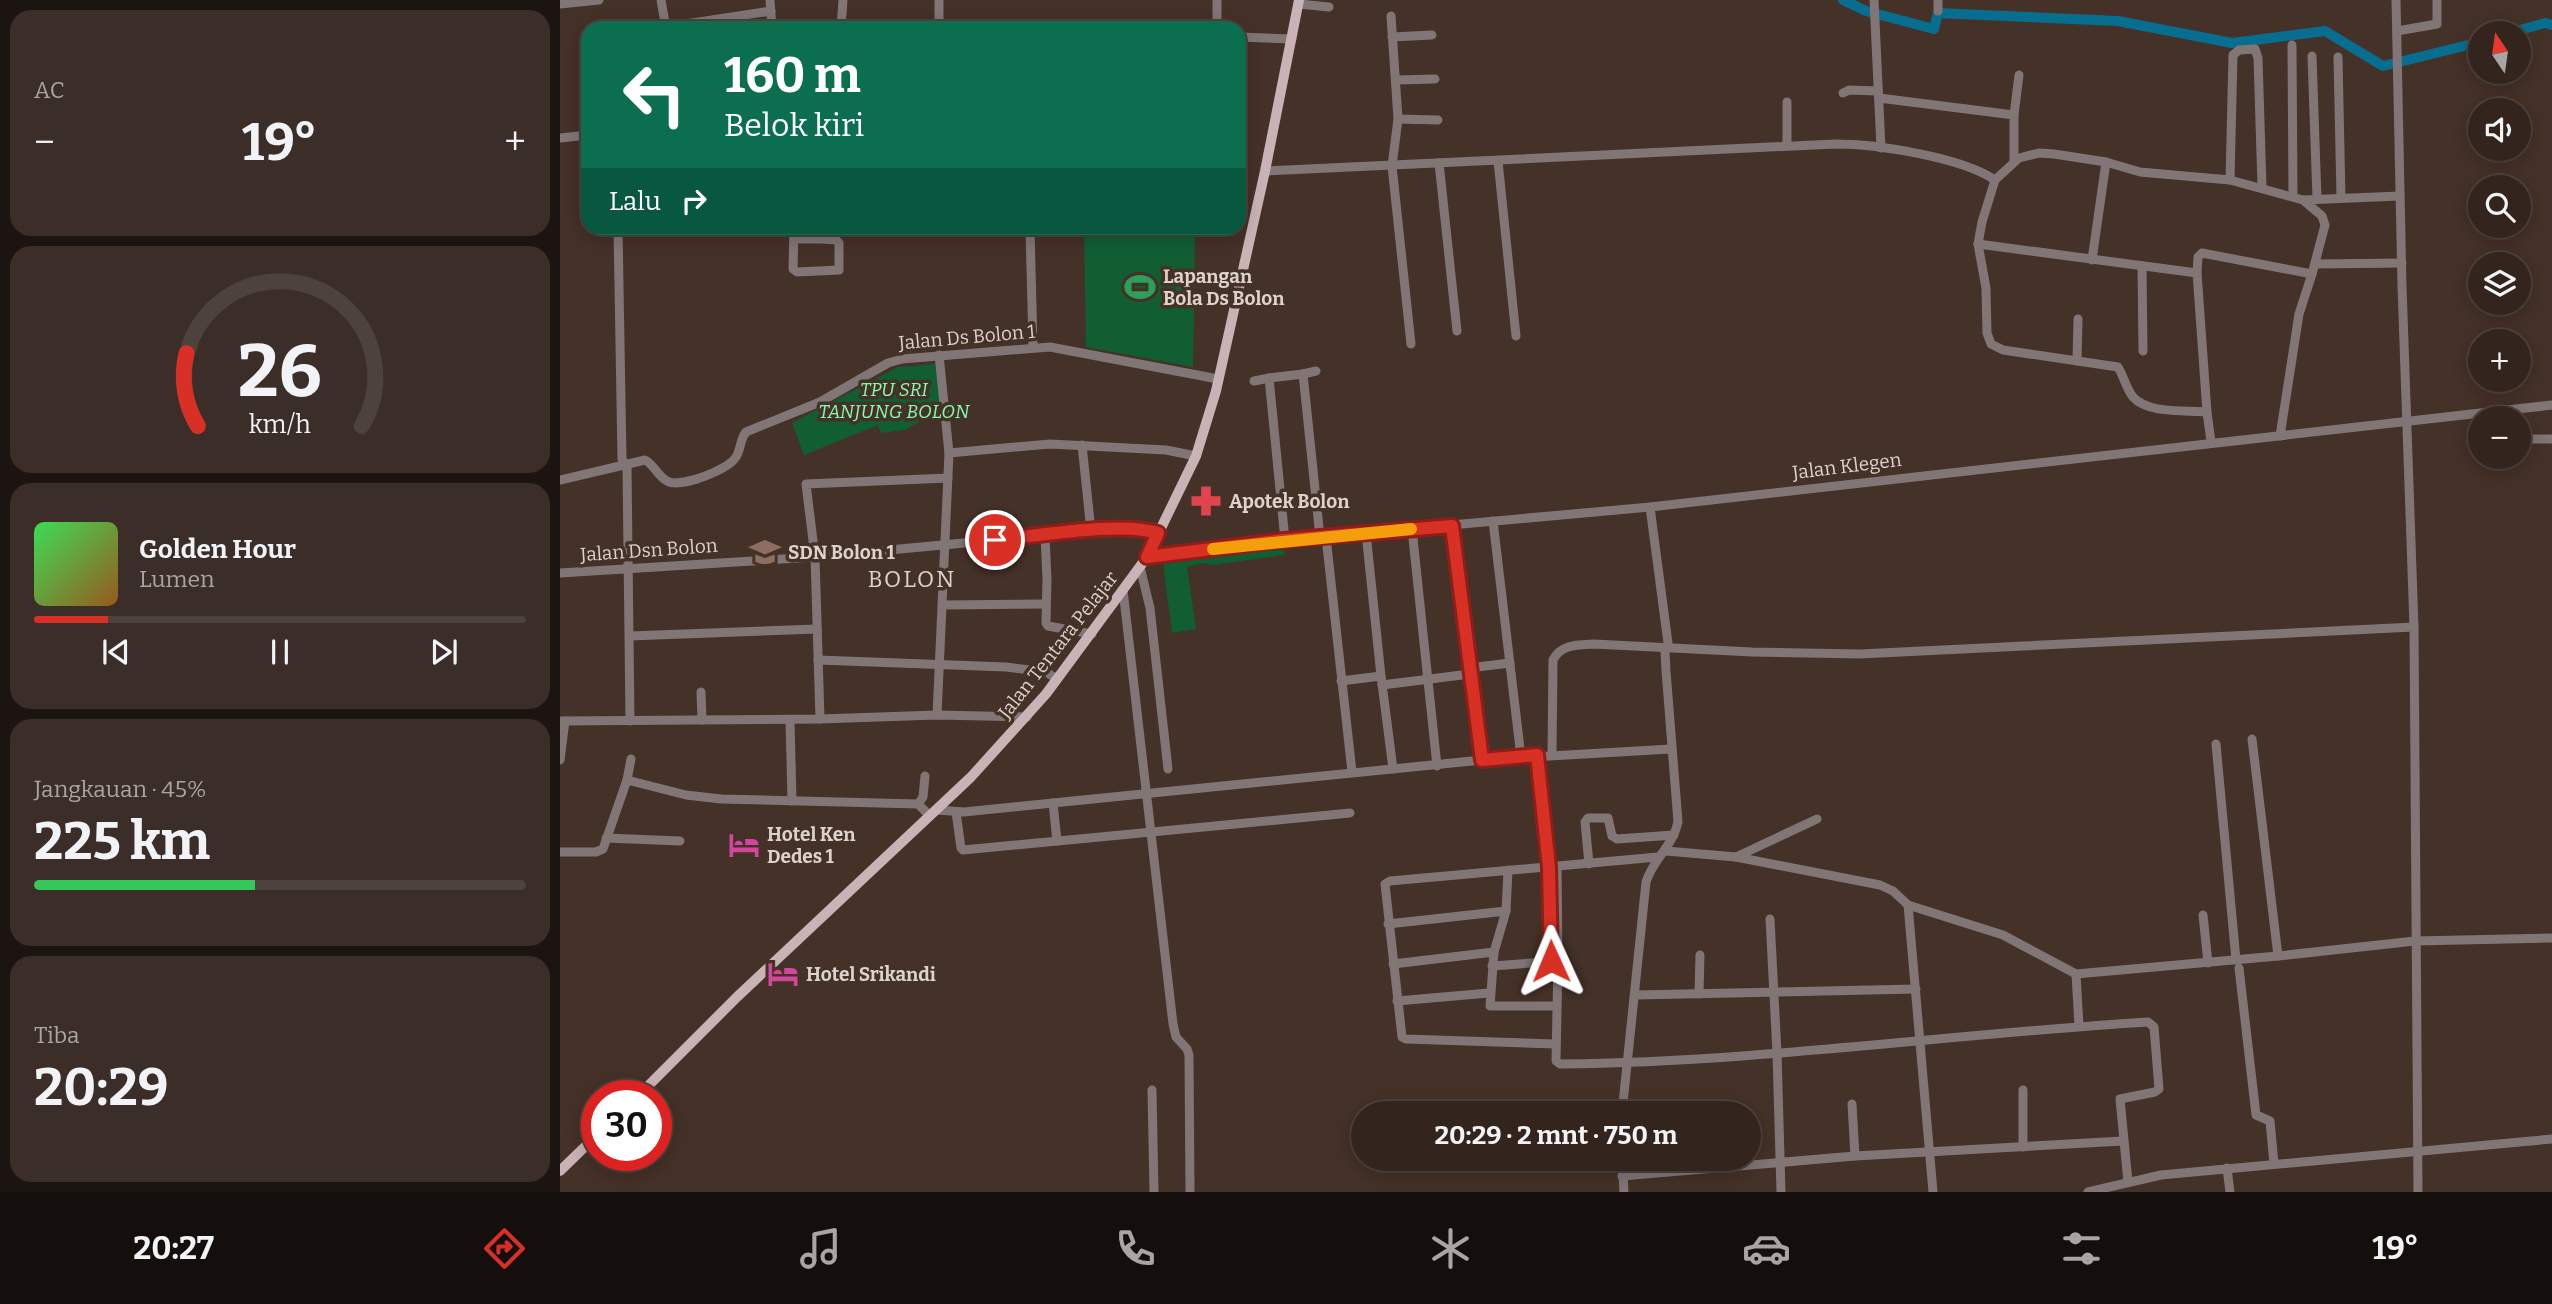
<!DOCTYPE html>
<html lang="id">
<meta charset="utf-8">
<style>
:root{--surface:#33251e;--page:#3b2d27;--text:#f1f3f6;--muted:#a9a5a4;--line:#4e423c;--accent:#d93025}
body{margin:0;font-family:Bitter,serif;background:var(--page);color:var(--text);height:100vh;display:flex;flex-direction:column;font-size:26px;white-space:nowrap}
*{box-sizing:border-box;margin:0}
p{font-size:23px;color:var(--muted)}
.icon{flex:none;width:38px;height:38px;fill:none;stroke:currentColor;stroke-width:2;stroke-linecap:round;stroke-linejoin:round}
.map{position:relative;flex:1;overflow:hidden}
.drawer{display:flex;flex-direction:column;gap:10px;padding:10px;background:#1c1410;width:560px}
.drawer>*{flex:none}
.hud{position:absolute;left:21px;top:21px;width:665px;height:214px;border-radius:21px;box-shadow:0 4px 18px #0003,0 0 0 2px var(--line);background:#0b6e4f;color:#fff;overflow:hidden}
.needle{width:46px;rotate:347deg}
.tools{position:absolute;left:1908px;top:21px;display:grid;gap:14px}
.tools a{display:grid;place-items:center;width:63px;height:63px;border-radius:50%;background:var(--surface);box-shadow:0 4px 18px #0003,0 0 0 2px var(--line);font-size:35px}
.speed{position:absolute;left:21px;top:1080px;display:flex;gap:14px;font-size:35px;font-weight:700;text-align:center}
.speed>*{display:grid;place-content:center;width:91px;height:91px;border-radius:50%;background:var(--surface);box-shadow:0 4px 18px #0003,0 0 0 2px var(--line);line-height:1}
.speed .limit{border:10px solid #d22;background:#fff;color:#111}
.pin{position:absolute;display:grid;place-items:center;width:60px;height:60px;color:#fff;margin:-30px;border:4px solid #fff;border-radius:50%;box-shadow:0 2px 7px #0007}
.me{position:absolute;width:77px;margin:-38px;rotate:359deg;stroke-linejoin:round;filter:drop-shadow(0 0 5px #0008)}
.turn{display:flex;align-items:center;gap:24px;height:147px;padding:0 28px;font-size:32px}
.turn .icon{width:91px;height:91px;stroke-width:2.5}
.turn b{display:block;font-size:49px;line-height:60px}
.then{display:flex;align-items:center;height:66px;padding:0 28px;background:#0003;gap:14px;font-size:26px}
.big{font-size:52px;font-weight:700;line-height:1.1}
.drawer .tile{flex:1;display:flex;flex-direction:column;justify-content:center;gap:10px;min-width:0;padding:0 24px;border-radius:21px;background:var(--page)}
.drawer .dial{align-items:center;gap:0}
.dial svg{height:182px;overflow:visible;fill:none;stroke:var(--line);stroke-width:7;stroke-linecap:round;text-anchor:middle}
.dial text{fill:var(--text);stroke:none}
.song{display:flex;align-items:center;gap:21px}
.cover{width:84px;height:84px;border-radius:10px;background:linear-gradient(135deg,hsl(130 70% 55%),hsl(30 70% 35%))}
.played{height:7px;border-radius:4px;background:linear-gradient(90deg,var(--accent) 15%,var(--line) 15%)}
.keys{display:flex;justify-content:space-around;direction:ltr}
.heat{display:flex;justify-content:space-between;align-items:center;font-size:38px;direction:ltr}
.charge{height:10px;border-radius:5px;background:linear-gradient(90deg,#34c759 45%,var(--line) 0)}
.trip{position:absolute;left:791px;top:1101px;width:410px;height:70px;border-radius:35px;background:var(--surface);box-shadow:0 4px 18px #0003,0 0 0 2px var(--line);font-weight:700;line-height:70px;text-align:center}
.menu{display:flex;height:112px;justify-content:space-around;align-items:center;background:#140f0c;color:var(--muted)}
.menu .icon{width:49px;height:49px}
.menu .active{color:var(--accent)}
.menu b{font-size:32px;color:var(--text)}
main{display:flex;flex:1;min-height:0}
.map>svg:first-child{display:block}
</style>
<main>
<section class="drawer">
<div class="tile"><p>AC</p>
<div class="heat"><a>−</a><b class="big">19°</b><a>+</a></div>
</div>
<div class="tile dial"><svg viewBox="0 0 100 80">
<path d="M14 69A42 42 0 1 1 86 69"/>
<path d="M14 69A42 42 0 0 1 9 37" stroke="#d93025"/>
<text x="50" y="56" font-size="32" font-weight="700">26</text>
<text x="50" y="72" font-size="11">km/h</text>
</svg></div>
<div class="tile">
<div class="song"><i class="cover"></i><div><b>Golden Hour</b><p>Lumen</p></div></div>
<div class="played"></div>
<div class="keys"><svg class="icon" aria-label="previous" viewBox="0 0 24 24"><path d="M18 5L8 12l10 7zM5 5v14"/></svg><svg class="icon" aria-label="pause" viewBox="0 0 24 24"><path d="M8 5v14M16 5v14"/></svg><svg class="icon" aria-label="next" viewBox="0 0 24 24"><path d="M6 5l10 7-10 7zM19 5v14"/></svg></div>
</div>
<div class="tile"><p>Jangkauan · 45%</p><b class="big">225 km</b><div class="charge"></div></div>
<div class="tile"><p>Tiba</p><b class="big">20:29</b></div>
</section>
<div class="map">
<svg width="1992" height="1192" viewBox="0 0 1992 1192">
<rect width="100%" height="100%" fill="#443128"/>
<g fill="#115e33">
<path d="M524,228H635L633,367L526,347Z"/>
<path d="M375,364L381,406L357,416L359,422L345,430L321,433L318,425L244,455L232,423L338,367Z"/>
<path d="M690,548L697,551L724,550V555L652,565L643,563L627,567L636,629L612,633L603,563L641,554Z"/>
</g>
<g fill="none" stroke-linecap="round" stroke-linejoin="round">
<g stroke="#086e90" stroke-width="10">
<path d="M1283,0L1306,11L1374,29L1378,13L1558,21L1672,43L1765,31L1823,66L1920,42"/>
<path d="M1949,33L1985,23L1992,25"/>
</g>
<g stroke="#817576" stroke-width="9">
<path d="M101,0L106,28"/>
<path d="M210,0L212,28"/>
<path d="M379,0V28"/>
<path d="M1314,0L1321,148"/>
<path d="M1836,0L1842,286L1854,627L1858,1192"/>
<path d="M0,4L39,0"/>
<path d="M739,4L769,7"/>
<path d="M1378,11V0"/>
<path d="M831,16L838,119L832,166L851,344"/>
<path d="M106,27L211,11"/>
<path d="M281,28L283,0"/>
<path d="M657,28V0"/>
<path d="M1837,31L1877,24V0"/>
<path d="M679,37L732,39"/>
<path d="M832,37L872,35"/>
<path d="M1732,45L1733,196"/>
<path d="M1752,56L1757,199"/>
<path d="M1778,57L1781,198"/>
<path d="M836,80L875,79"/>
<path d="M1283,93L1289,90L1318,91"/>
<path d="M1319,98L1454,115V160"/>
<path d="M1454,115L1459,75"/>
<path d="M838,119L878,120"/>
<path d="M0,138L28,135"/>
<path d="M1227,145V102"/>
<path d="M938,161L956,336"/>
<path d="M879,163L897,331"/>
<path d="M705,171L1275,144C1316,144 1401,157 1435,180L1422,222L1418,244L1426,288L1427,333L1431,344L1443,350L1558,367C1564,377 1566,388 1573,397C1588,414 1625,410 1647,412L1651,442"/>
<path d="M1435,180L1459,158L1479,153L1494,154L1546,162L1580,172L1670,180L1743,200"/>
<path d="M1670,180L1673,55L1679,50L1695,49L1698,58L1702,187"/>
<path d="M58,228L62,459L67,467L70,721"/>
<path d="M234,228L233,269L237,272L279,270V243L276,240L264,239"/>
<path d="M470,228L473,347"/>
<path d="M234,239H264V228"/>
<path d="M1418,244L1637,273L1647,412"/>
<path d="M1532,260L1546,162"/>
<path d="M1755,264L1842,263"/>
<path d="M1582,266L1583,351"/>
<path d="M1637,273L1638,257L1642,253L1752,274L1739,314L1720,436"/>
<path d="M1752,274L1765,225L1762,216L1743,200L1840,196"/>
<path d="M1517,361L1518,319"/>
<path d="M743,374L756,371"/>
<path d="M694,381L709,378"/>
<path d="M1958,439H1992"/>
<path d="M522,445L531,531"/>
<path d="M389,453L490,444L606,450L636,456"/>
<path d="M0,480L85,460C95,465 98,478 109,482C123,487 168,470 176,457C181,449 180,439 186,432L260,402L328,363L342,359L490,347L658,379"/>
<path d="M933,521L961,757"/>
<path d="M892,525L922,760"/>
<path d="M852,529L877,766"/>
<path d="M806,533L821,676L833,769"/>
<path d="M485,535L487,580L486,623L488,626L532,634"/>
<path d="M766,537L792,772"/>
<path d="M725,540L709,378L743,374L760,537"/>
<path d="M587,557L725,540L1090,507L1992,405"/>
<path d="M580,567L590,608L608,769"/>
<path d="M0,573L255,557L531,531L584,529L598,533"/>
<path d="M563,590L613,1024L616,1037L627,1049L629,1055L630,1192"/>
<path d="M384,605L486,604"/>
<path d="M70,636L257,629"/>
<path d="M258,660L446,667L486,672L497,679"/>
<path d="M909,668L950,663"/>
<path d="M781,681L821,676"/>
<path d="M822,685L910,674"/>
<path d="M141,692L142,720"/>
<path d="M377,715L389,453L379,355"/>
<path d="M260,719L255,557L246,484L388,478"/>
<path d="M230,720L232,801"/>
<path d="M0,721L260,719L377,715L467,717"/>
<path d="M1692,739L1718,956"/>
<path d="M1656,744L1676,960"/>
<path d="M992,755L993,660C1001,644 1018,645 1034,644L1192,652L1300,654L1854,627"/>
<path d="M977,756L989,867L991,961"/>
<path d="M0,760L5,721"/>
<path d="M67,780L71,759"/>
<path d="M493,803L497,841"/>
<path d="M358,804L363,797L365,776"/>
<path d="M377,810L404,812L493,803L922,760L1111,749"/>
<path d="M396,812L401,848L403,850L790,813"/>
<path d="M46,838L120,841"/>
<path d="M1106,851L1176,857L1320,885L1333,891L1348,905L1443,935L1516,974"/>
<path d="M0,852H36L43,849L67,780L126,795L161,799L358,804L370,816"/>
<path d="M1176,857L1257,819"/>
<path d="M1029,864L1025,822L1028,818H1048L1052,836L1057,839L1114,835"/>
<path d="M1348,905L1373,1192"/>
<path d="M946,911L948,870"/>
<path d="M1643,915L1648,963"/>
<path d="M1210,919L1217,1053L1221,1192"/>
<path d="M828,924L946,911L934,952L833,964"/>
<path d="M934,952L930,1006H996"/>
<path d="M998,961L996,1061L1000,1064C1197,1062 1392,1034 1588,1022L1594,1027L1599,1089L1595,1092L1560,1099L1568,1182"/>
<path d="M932,966L998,961L997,867"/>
<path d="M1679,968L1696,1115L1710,1121L1714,1164"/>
<path d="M1139,994L1140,955"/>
<path d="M1076,995L1356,989"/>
<path d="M837,1001L929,993"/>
<path d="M1519,1026L1516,974L1718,956L1855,941L1992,938"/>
<path d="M995,1044L846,1039L842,1037L825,884L830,881L1098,857"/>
<path d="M592,1090L594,1192"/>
<path d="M1463,1090V1147"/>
<path d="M1292,1104L1295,1156"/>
<path d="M1062,1113L1086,882C1093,859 1113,846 1118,822L1106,671L1105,651L1108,643L1090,507"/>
<path d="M1062,1158L1064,1192"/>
<path d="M1667,1168L1670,1192"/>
<path d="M1062,1176L1295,1156L1563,1141"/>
<path d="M1528,1192L1601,1175L1992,1139"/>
</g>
<g stroke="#cab3b6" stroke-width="10">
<path d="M78,1096L177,997L411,777L486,694L587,557L636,456L656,391L705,171L739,0"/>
<path d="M0,1171L37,1135"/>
</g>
</g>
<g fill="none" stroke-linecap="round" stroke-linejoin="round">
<g stroke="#8d1f18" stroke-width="18">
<path id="route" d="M435,540C478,536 560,521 598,533L587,557L724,540L892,526L922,760L977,755L989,867L991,961"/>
</g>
<use href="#route" stroke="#d93025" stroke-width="12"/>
<path stroke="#f59e0b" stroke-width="12" d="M653,549L851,529"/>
</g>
<defs>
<g id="stadium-bare" transform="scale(2.415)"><path d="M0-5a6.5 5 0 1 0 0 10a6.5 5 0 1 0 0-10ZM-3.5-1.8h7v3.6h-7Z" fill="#2e9e5b" stroke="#443128" stroke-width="2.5" paint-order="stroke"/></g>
<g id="pharmacy-bare" transform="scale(2.415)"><path d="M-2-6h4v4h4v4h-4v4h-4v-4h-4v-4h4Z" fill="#e0444e" stroke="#443128" stroke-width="2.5" paint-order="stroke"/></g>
<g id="school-bare" transform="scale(2.415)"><path d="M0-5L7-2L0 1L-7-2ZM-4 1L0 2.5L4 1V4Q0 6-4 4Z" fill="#8d6e63" stroke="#443128" stroke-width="2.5" paint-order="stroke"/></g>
<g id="hotel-bare" transform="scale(2.415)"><path d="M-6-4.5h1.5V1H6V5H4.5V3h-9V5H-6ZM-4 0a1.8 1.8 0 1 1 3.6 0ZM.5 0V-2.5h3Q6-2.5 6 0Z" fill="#d1479c" stroke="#443128" stroke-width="2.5" paint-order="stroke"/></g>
</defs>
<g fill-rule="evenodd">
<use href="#stadium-bare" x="580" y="287"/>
<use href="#pharmacy-bare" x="646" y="501"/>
<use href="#school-bare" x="205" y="552"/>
<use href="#hotel-bare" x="184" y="845"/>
<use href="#hotel-bare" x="223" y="974"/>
</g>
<g text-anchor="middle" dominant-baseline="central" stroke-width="7" stroke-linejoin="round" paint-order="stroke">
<g font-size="19" font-weight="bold" fill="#ded2cc" stroke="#443128" text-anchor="start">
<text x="603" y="276">Lapangan<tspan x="603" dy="22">Bola Ds Bolon</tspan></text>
<text x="669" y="501">Apotek Bolon</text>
<text x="228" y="552">SDN Bolon 1</text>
<text x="207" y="834">Hotel Ken<tspan x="207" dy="22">Dedes 1</tspan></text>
<text x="246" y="974">Hotel Srikandi</text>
</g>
<g font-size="19" fill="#ded2cc" stroke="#443128">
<text transform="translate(407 337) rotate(-5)">Jalan Ds Bolon 1</text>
<text transform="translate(1287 466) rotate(-7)">Jalan Klegen</text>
<text transform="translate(89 550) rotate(-4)">Jalan Dsn Bolon</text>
<text transform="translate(498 645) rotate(-52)">Jalan Tentara Pelajar</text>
</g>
<g font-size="19" font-style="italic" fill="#86faad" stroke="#443128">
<text x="334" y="389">TPU SRI<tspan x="334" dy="22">TANJUNG BOLON</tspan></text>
</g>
<g font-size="23" letter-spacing="2" fill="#ded2cc" stroke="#443128">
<text x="352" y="579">BOLON</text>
</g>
</g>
</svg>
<div class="tools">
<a><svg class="needle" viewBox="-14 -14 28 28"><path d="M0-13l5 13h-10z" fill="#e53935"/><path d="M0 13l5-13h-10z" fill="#a9a5a4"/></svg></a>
<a><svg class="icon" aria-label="sound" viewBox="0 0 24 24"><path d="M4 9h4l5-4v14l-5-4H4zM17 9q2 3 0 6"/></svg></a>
<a><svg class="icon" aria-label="search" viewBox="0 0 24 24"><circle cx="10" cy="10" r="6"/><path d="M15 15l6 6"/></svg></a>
<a><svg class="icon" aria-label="layers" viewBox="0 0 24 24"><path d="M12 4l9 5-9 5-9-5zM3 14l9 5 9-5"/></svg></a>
<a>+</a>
<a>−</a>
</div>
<div class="speed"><div class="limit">30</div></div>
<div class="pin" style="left:435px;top:540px;background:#d93025"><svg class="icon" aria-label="arrive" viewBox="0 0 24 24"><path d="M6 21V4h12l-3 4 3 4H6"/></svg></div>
<svg class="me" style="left:991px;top:961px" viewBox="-20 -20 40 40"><path d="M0-17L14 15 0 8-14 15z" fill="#d93025" stroke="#fff" stroke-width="4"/></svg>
<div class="trip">20:29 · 2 mnt · 750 m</div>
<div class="hud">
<div class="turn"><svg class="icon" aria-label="left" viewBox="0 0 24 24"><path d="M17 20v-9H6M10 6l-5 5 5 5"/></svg><div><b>160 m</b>Belok kiri</div></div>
<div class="then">Lalu<svg class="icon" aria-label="right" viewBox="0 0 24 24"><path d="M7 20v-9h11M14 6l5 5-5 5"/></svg></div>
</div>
</div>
</main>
<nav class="menu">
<b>20:27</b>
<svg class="icon active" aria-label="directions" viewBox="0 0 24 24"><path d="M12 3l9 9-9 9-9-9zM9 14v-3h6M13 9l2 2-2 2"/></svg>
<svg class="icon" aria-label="music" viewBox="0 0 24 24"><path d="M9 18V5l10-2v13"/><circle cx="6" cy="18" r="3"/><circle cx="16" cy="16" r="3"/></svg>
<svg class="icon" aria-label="phone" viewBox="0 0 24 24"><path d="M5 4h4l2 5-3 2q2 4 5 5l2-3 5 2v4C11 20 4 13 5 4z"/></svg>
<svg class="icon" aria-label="climate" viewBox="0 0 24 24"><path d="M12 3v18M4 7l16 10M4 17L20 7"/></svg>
<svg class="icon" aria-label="car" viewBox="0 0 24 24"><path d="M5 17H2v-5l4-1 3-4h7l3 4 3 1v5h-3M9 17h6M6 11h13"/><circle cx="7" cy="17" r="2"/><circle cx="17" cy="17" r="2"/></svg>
<svg class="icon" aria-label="filters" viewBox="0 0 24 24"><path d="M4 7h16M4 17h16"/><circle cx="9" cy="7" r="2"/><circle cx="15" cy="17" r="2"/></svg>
<b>19°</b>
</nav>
